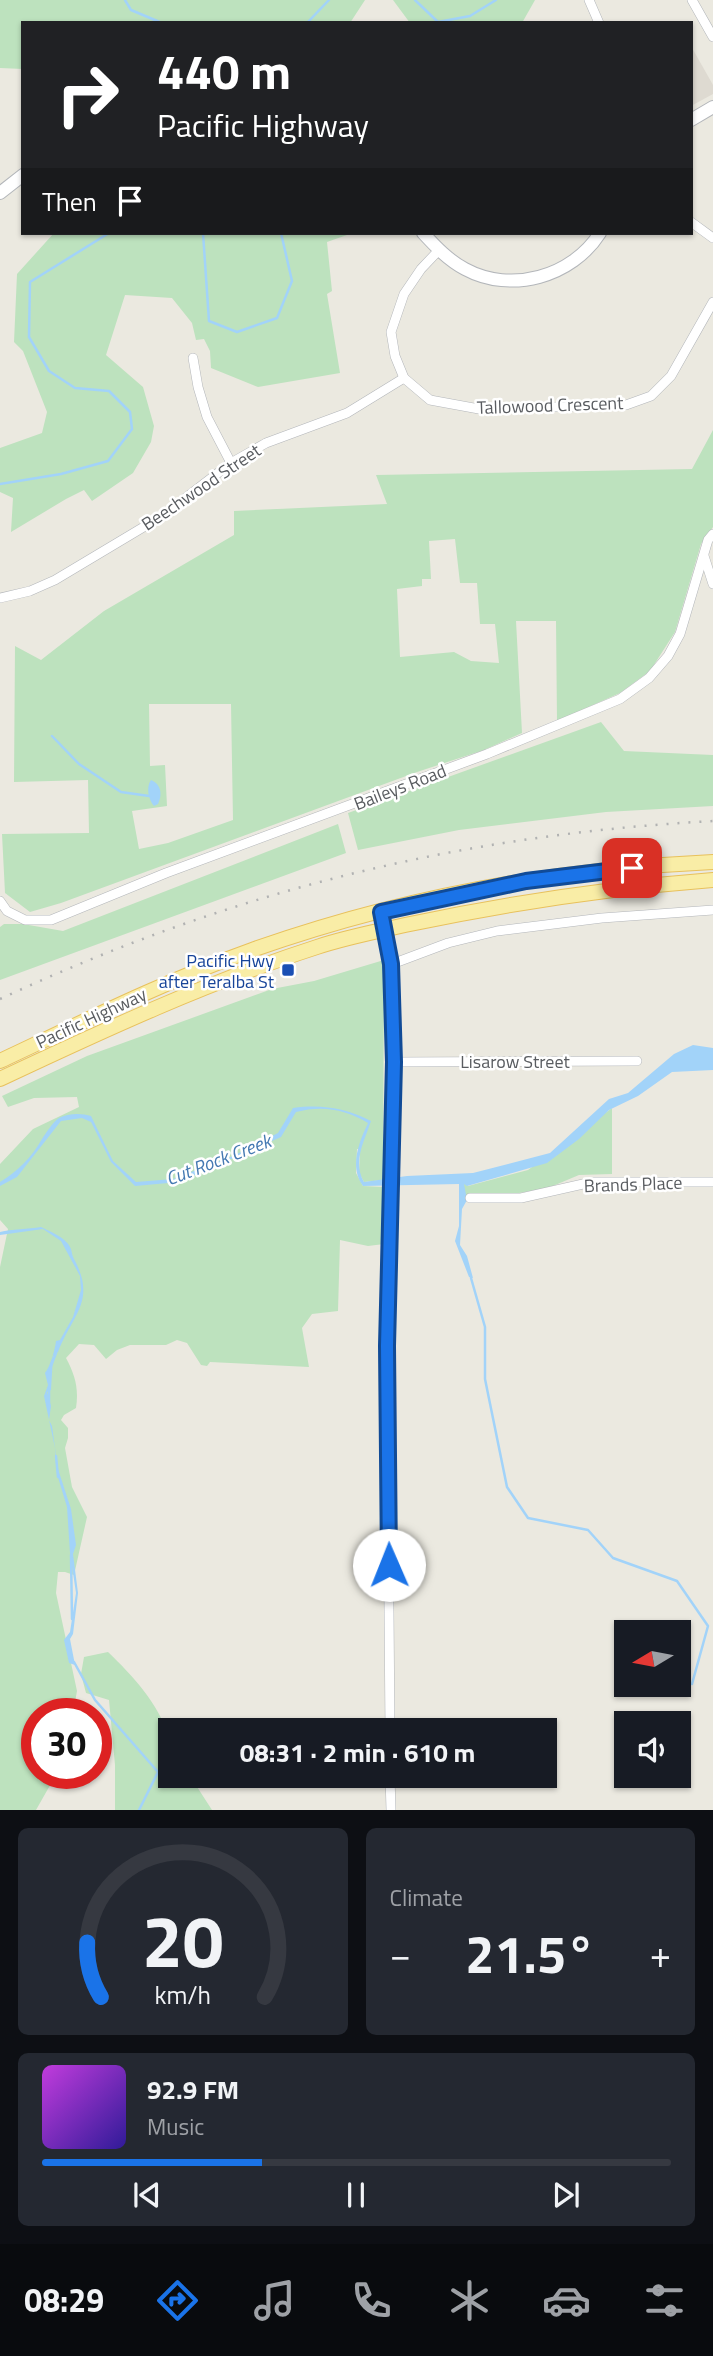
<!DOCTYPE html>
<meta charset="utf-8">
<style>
:root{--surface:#171b24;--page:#242831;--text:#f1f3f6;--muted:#9ea1a6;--line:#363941;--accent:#1a73e8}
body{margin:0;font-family:"Titillium Web",sans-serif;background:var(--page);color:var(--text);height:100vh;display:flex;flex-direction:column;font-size:26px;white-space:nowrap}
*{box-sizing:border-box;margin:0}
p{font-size:23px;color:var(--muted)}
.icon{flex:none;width:38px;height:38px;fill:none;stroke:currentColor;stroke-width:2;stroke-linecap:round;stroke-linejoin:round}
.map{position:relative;height:1810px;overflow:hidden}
.details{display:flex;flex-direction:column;gap:18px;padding:18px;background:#0d0f14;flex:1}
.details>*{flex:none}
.hud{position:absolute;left:21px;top:21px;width:672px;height:214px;border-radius:0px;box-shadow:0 2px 5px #0004;background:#202124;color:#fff;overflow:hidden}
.needle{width:46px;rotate:260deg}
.controls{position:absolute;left:614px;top:1620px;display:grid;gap:14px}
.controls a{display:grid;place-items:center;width:77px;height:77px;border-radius:0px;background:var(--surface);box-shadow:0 2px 5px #0004;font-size:35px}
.speed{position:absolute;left:21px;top:1698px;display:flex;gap:14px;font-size:35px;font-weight:700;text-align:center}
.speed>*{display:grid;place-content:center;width:91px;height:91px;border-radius:50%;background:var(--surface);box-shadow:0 2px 5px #0004;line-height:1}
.speed .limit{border:10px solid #d22;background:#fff;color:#111}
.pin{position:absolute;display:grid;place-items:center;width:60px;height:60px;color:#fff;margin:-30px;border-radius:14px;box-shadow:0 4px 10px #0006}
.me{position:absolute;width:77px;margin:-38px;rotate:359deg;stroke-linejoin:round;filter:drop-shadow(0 0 5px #0008)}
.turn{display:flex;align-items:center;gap:24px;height:147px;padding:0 21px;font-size:32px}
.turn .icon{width:91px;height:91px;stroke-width:2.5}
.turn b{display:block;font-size:49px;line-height:60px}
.then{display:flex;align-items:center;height:66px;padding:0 21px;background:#0003;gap:14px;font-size:26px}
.big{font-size:52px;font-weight:700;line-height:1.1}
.details .card{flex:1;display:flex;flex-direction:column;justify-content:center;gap:10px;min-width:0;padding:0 24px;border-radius:10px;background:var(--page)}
.details .dial{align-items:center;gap:0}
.dial svg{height:182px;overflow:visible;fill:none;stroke:var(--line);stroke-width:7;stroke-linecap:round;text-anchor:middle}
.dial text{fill:var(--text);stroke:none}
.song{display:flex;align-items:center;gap:21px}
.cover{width:84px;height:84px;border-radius:10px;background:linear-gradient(135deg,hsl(290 70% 55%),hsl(250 70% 35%))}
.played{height:7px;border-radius:4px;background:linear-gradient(90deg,var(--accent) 35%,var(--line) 35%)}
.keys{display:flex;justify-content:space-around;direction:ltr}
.heat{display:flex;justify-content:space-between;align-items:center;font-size:38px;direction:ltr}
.details .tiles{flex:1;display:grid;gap:18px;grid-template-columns:1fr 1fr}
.card:last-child{grid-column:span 2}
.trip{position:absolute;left:158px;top:1718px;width:399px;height:70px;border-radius:0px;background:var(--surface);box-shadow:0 2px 5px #0004;font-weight:700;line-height:70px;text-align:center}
.menu{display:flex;height:112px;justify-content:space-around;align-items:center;background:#090b0e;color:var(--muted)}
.menu .icon{width:49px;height:49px}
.menu .active{color:var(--accent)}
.menu b{font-size:32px;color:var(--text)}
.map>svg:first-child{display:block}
</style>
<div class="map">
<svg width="713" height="1810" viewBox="0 0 713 1810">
<rect width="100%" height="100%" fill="#ebe9e0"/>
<path fill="#dedad1" d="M691,46L713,85V94L691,106Z"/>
<g fill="#bde2be" fill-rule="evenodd">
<path d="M0,0H365L350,23H23V69L0,68Z"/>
<path d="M393,0H535L522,23H410Z"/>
<path d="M54,233H345L347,235L327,242L332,291L327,294L340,373L258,387L211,368L210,351L204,339L196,340L192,323L172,298L125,295L106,355L143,387L154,426L151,442L133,473L92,501L84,490L66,499L11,532L13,498L0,492V448L42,433L47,412L23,351L14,342L17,274Z"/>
<path d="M713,430V527L701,544L675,632L650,671L620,693L557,721L556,621H516L522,733L484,750L417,772L61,903L30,912L5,893L2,834L89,833L88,780L14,782L15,646L41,660L104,611L234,535V511L387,504L376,475L692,469ZM455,539L460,583H477L480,624H495L499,663L471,661L454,652L400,657L397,589L422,586V579H431L429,541ZM149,704H231L233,820L168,843L139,849L132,811L167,806L165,765L150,766Z"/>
<path d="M601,722L624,751L713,755V806L606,812L459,830L358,850L348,813Z"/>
<path d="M338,824L346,853L0,980V927L4,924H23L63,931Z"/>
<path d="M384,960L383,1180L364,1182L359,1173L360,1149H357L356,1173L363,1186L384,1187V1244L368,1246L340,1240L338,1311L312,1314L302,1328L309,1367L210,1362L207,1366L201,1365L187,1343L177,1340L166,1345H130L117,1350L106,1359L94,1345L79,1344L66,1358C75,1375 79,1388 76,1408L64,1415L61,1420L68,1428V1438L65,1448L72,1487L87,1517L74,1575L65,1572H58L56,1593L77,1691L73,1713H37V1773H57L36,1810H0V1267L8,1229L0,1220V1164L33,1129L79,1107L77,1097L34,1098L8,1107L2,1096L87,1056L272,989L314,981Z"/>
<path d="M612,1108V1174L579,1175L548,1188L519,1193L461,1196L462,1182L468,1186L528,1170Z"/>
<path d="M108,1652C133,1676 158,1703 169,1737C172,1749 170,1764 170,1776H190L212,1810H115V1765L109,1700L86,1693L81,1674L84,1657Z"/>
</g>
<g fill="#a2d3f9">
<path d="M151,780C162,785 162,795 158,804L154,806C148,799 146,787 151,780Z"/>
<path d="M693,1045L713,1048V1070L672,1072L638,1096L609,1110L579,1139L547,1163L467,1186L464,1184L467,1200L462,1209L460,1245L467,1256L473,1278L469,1277L455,1241L459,1226V1184L363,1186C349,1167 359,1142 368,1123C346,1109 321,1105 296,1112L281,1137L179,1182L135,1186L111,1162L91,1122L82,1118L61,1121L17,1177L0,1186V1182C17,1172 32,1157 42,1139C46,1133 52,1123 59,1118C68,1113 82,1113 91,1116L113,1161L136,1182L173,1179L233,1156L278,1133L293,1108C322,1104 345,1108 371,1121C365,1140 352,1161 364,1182L407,1176L473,1173L550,1153L609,1099L628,1093L674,1054Z"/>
<path d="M41,1227C51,1232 67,1238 71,1249C72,1252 72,1256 74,1259C97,1301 72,1315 58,1352L53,1356L51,1390L47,1392L51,1406L49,1420L52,1426L58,1469L71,1509L76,1545L73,1554L78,1593L73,1634L70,1639L75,1665L69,1663L64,1640L70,1632L76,1593L70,1553L67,1507L57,1474L55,1448L44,1396L48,1385L45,1373C50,1367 55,1350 56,1341L60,1340L73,1317L81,1290L80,1276L61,1241L43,1229L0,1235V1232C12,1229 28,1229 41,1227Z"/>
</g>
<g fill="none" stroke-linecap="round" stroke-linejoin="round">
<g stroke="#a2d3f9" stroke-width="2.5">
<path d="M125,0L131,10L162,23"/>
<path d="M415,0L438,22L470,16L496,0"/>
<path d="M307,23L329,0"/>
<path d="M203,233L209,321L237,332L277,318L292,281L281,233"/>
<path d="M0,484L61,474L108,461L132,429L130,412L109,391L75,388L49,371L29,337L30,282L109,233"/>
<path d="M52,736L79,764L121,792L149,796"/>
<path d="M471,1278L485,1327V1379L507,1487L528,1518L588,1530L613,1558L677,1581L708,1626L692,1684"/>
<path d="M51,1366L56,1353"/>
<path d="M49,1390V1405"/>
<path d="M56,1456L58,1477"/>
<path d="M71,1555L72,1619"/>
<path d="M74,1662L95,1700L158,1772L139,1810"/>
</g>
<g stroke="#b3b6ba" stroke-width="10">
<g id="minor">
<path d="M589,0L599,23"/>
<path d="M692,0L713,37"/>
<path d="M691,222L713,238"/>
<path d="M439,250L421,269L404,294L391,332L395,356L404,378L430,400L479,409L626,405L651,396L671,376L713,302"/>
<path d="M193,358L198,387L207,417L231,463"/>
<path d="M704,556L713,584"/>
<path d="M0,598L30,591L55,580L162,516L231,463L266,443L347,413L404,378"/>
<path d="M0,901L7,911L25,920H51L166,873L487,754L620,699L649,678L668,656L680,634L708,540L713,534"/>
<path d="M381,912L392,964L394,1062L390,1172L387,1371L390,1731"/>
<path d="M392,964L448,943L497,931L602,918L713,910"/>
<path d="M394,1062L637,1061"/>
<path d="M470,1198H521L592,1182H713"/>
<path d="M390,1776L391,1810"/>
</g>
</g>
<g stroke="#b3b6ba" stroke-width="14">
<g id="tertiary">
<path d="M691,120L713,107"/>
<path d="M0,193L23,175"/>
<path d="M423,233C436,247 448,260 465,269C511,294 572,277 600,233"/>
</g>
</g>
<g stroke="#e8c15c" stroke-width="16">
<g id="primary">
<path d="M0,1061C83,1022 165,981 252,950C399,898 557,869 713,862"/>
<path d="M0,1079C104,1030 208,982 317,947C347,937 379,931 410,924C510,903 610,888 713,880"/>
</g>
</g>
<use href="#minor" stroke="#fff" stroke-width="9"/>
<use href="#tertiary" stroke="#fff" stroke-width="12"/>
<use href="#primary" stroke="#f9eda6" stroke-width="14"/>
<path stroke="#b1b2b2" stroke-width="2.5" stroke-dasharray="2 9" stroke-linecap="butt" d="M0,999C233,891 457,835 713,821"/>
</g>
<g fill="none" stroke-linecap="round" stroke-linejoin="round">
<g stroke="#114b97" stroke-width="18">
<path id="route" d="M389,1565L387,1346L394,1062L391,964L381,912L526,881L632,868"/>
</g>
<use href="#route" stroke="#1a73e8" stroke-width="12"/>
</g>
<rect fill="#1a4fb4" stroke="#fff" stroke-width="2.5" x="281" y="963" width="14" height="14" rx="3.5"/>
<g text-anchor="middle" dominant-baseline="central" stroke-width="5" stroke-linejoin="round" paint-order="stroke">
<g font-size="18" fill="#595c60" stroke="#fff">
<text transform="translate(550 405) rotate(-2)">Tallowood Crescent</text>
<text transform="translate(201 487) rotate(-34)">Beechwood Street</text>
<text transform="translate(400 787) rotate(-21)">Baileys Road</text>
<text transform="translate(91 1018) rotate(-25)">Pacific Highway</text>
<text x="515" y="1061">Lisarow Street</text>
<text transform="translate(633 1184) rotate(-2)">Brands Place</text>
</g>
<g font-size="18" fill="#164399" stroke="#fff" text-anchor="end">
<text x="274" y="960">Pacific Hwy<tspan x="274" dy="21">after Teralba St</tspan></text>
</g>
<g font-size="19" font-style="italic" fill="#4479b2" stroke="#fff">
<text transform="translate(218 1159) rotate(-21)">Cut Rock Creek</text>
</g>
</g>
</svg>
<div class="controls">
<a><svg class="needle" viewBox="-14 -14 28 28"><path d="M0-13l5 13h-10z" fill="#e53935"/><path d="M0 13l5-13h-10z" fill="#9ea1a6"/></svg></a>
<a><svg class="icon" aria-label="sound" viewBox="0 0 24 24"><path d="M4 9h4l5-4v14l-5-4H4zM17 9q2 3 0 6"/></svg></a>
</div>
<div class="speed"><div class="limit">30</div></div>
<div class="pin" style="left:632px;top:868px;background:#d93025"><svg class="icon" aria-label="arrive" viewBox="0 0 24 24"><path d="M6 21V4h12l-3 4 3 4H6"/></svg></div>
<svg class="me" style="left:389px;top:1565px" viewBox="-20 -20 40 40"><circle r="19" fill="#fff"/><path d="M0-13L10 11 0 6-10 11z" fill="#1a73e8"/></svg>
<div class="trip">08:31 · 2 min · 610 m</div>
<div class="hud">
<div class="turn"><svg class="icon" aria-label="right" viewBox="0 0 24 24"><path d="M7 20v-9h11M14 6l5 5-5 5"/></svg><div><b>440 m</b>Pacific Highway</div></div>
<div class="then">Then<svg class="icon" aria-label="arrive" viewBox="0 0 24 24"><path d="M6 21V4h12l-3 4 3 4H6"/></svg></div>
</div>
</div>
<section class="details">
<div class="tiles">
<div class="card dial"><svg viewBox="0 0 100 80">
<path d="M14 69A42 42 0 1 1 86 69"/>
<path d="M14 69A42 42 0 0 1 8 45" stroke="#1a73e8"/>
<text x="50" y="56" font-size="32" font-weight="700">20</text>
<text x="50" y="72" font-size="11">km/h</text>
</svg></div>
<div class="card"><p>Climate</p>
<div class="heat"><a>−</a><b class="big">21.5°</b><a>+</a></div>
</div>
<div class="card">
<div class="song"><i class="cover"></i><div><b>92.9 FM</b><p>Music</p></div></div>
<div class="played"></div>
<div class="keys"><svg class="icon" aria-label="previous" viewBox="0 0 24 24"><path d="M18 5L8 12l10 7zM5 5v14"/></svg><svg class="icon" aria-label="pause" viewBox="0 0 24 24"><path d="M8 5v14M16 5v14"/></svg><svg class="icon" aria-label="next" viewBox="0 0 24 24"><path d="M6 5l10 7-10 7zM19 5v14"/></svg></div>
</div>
</div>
</section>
<nav class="menu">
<b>08:29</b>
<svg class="icon active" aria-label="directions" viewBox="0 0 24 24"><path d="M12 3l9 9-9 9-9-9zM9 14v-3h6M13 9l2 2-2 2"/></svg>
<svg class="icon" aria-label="music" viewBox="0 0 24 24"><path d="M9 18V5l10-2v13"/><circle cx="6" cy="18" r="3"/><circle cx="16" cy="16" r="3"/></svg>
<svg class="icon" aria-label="phone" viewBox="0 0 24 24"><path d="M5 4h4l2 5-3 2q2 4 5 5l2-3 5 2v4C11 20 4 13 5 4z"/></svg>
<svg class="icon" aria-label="climate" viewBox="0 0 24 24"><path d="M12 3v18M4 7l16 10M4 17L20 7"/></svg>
<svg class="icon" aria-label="car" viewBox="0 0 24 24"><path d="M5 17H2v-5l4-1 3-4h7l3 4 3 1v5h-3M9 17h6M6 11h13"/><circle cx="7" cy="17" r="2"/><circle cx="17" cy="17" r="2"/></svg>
<svg class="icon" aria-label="filters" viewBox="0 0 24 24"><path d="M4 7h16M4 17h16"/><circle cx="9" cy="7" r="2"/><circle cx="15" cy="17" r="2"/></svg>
</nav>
